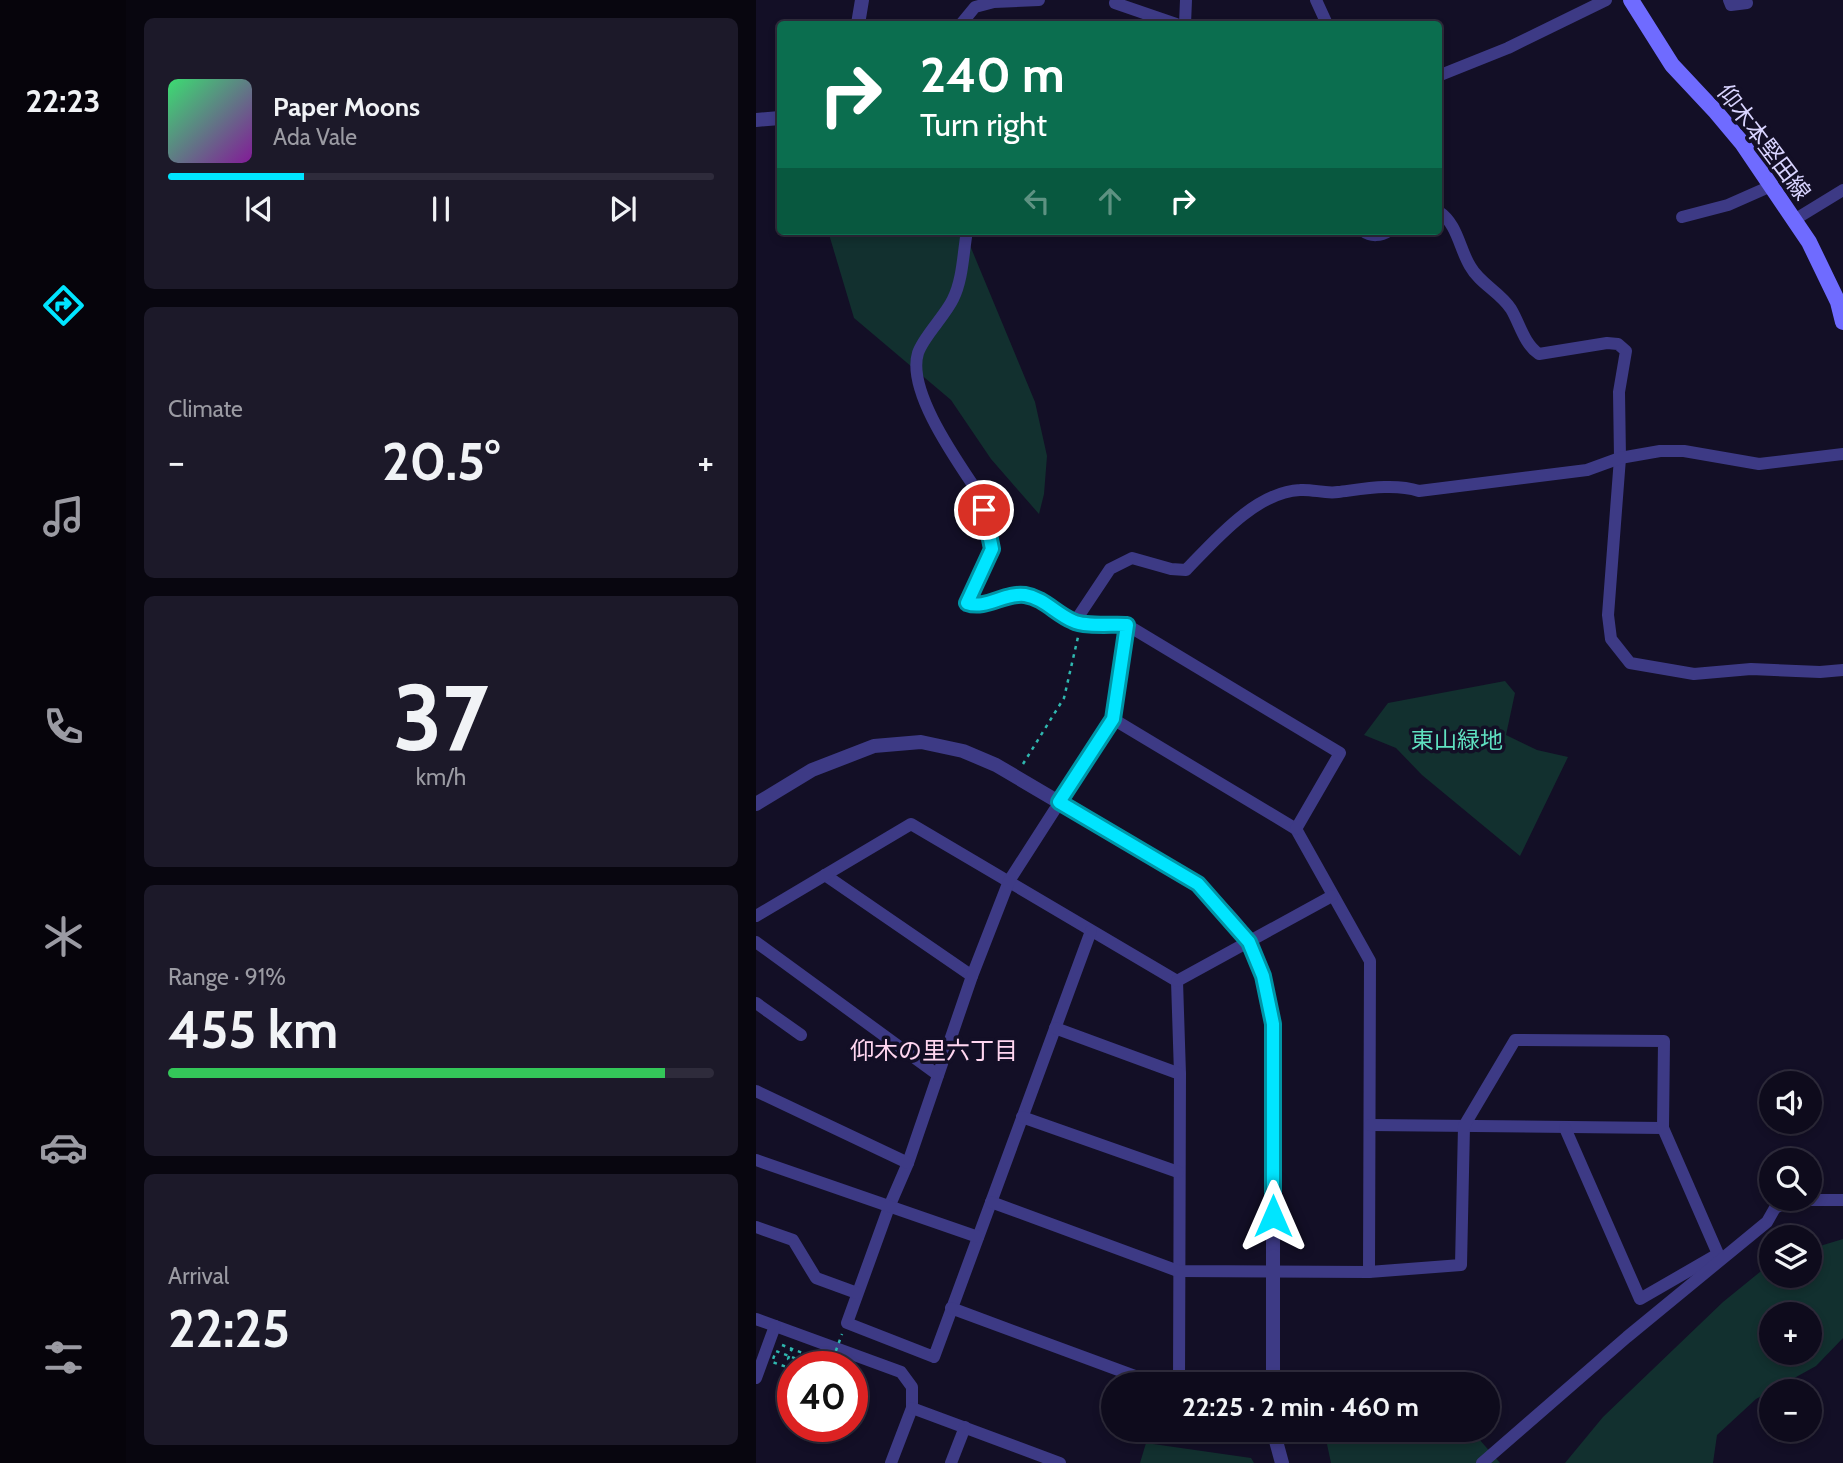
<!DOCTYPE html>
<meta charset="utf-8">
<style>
:root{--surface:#0e0b1c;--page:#1c1929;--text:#f1f3f6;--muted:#9b9ba3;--line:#2e2b3b;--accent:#00e5ff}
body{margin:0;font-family:Cabin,"Noto Sans JP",sans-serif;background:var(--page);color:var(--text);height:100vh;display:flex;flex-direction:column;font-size:26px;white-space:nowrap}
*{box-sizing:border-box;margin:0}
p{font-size:23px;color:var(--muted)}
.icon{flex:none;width:38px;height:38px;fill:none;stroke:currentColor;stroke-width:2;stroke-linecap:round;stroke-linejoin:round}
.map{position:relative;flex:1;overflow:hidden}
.side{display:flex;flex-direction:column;gap:18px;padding:18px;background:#08060f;width:630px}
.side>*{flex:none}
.guide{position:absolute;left:21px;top:21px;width:665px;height:214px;border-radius:7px;box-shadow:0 4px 10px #0003,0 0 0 2px var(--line);background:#0b6e4f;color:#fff;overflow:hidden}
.buttons{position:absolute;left:1003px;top:1071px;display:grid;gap:14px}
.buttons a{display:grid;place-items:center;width:63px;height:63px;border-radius:50%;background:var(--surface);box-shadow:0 4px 10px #0003,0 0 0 2px var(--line);font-size:35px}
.speed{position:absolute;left:21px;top:1351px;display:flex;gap:14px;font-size:35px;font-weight:700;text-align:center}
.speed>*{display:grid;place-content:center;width:91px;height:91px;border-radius:50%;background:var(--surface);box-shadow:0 4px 10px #0003,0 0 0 2px var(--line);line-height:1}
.speed .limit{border:10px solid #d22;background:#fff;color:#111}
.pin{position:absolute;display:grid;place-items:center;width:60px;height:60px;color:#fff;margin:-30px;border:4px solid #fff;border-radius:50%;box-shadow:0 2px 7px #0007}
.me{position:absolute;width:77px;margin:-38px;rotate:0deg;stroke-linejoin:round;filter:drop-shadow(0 0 5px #0008)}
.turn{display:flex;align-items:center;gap:24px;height:147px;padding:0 28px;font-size:32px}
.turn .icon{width:91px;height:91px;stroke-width:2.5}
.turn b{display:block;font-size:49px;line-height:60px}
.lanes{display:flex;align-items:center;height:66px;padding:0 28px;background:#0003;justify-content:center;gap:35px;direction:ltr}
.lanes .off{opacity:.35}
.big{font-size:52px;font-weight:700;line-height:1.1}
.side .card{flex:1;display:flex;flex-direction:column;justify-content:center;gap:10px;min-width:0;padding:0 24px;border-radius:10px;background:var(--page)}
.side .dial{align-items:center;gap:0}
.dial b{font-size:91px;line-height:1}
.song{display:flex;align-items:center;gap:21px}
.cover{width:84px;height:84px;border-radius:10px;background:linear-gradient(135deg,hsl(140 70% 55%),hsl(290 70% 35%))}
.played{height:7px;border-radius:4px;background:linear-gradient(90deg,var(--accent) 25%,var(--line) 25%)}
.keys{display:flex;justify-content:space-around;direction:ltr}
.heat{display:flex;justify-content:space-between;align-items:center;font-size:38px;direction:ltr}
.charge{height:10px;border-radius:5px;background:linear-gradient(90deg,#34c759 91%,var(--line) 0)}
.trip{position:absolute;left:345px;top:1372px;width:399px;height:70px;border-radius:35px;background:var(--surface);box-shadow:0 4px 10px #0003,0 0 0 2px var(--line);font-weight:700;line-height:70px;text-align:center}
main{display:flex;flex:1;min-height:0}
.tab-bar{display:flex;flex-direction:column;width:126px;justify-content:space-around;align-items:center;background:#06040b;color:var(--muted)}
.tab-bar .icon{width:49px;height:49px}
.tab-bar .on{color:var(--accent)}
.tab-bar b{font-size:32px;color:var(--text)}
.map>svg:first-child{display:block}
</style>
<main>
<nav class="tab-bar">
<b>22:23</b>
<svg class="icon on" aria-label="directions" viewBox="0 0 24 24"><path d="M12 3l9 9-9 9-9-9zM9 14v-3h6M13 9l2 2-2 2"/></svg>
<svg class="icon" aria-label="music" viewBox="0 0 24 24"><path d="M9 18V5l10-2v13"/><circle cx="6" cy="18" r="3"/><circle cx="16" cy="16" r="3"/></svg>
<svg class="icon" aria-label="phone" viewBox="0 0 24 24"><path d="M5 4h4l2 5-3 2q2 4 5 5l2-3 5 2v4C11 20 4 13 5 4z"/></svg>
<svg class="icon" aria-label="climate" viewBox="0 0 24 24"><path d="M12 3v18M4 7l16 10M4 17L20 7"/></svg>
<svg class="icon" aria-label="car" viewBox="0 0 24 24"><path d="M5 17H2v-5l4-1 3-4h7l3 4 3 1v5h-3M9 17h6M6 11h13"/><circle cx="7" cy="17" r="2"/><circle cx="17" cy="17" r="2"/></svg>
<svg class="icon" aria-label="filters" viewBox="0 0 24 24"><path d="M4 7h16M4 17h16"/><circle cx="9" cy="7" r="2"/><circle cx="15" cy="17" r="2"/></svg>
</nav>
<section class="side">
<div class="card">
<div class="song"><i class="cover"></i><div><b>Paper Moons</b><p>Ada Vale</p></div></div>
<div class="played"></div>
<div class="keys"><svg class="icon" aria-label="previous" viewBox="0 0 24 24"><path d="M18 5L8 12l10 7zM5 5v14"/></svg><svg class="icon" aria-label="pause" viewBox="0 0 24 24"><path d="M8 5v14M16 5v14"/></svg><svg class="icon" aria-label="next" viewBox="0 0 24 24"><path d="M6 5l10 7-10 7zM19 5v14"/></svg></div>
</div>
<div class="card"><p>Climate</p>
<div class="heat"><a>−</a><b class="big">20.5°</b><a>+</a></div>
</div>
<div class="card dial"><b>37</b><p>km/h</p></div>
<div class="card"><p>Range · 91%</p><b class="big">455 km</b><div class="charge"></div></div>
<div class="card"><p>Arrival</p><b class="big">22:25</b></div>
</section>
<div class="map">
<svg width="1087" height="1463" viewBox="0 0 1087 1463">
<rect width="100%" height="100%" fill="#130f26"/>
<g fill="#12302f" fill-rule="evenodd">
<path d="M72,231H208L279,402L291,456L288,494L283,514L235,459L195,400L98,318Z"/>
<path d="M749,681L759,693L750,735L781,750L812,757L764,856L666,775L640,748L608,735L632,703Z"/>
<path d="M1087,1239V1338L1060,1366L1000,1399L961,1435L957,1463H809L847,1417L967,1302L1015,1263V1276H1054V1249ZM1015,1314H1054V1353H1015Z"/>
<path d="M568,1430H715L744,1463H575Z"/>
<path d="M390,1443L495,1458L498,1463H384Z"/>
</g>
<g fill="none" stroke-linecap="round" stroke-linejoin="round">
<g stroke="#2fb8b0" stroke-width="2.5" stroke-dasharray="3.5 5" stroke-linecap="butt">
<path d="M267,764L308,698L322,637"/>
<path d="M26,1345L75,1364"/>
<path d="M36,1348L32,1359L54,1367"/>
</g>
<g stroke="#3d3a85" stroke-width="12">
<path d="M560,0L571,24"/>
<path d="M973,0L975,5L991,3"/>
<path d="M359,3L420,24"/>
<path d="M205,24L219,7L238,2L283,0"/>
<path d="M429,24L430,0"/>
<path d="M682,76L752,48L850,0"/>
<path d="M682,211C702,224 703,248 714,266C724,284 744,292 755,309C764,324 768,344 783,354L851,343L862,344L870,351L863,392L864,458L852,615L855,639L874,663L938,674L995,669L1064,672L1087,670"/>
<path d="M926,217L972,205L1015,186"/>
<path d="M1038,220L1087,190"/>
<path d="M211,231C207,253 207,279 197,299C189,316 167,337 162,353C150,392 204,465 225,497L236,549L211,603C230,610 250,591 270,595C288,598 304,613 318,623L354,569L376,558L415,569L430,570C459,540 500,492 544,490C557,489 569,494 582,492C607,489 638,483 663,491L831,470L864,458L904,451H928L1003,464L1087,454"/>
<path d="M607,231C615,237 625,236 633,231"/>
<path d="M318,623L371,625"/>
<path d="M357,719L540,829L614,961L613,1272"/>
<path d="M69,875L216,976"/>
<path d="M0,916L155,824L421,981"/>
<path d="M335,931L178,1357L91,1323L133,1207L152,1163L216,976L253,881L357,719L371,625L584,753L540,829"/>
<path d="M0,942L182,1075"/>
<path d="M421,981L424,1074L423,1384"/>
<path d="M421,981L576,896"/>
<path d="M0,1003L45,1035"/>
<path d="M299,1028L424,1074"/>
<path d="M0,1091L152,1163"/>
<path d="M266,1117L422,1172"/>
<path d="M614,1125L907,1128"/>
<path d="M0,1160L222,1237"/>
<path d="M235,1202L422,1271L613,1272L705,1265L708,1126L759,1040L908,1041L907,1128L962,1254L884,1299L809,1128"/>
<path d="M0,1227L37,1240L60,1278L101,1293"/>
<path d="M195,1308L395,1382L412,1384"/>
<path d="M0,1319L145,1372L156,1387V1408L135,1463"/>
<path d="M0,1378L19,1326"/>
<path d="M156,1408L304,1463"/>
<path d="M195,1463L209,1427"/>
<path d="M726,1463L871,1337L1011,1222L1019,1208L1035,1200H1087"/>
</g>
<g stroke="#3d3a85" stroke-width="14">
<path d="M102,24L106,0"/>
<path d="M0,120L24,118"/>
<path d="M0,804L56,770L118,746L165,742L207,751L240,765L442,884C459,902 481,921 493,943C507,968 511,996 517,1024V1384"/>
<path d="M517,1430L526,1463"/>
</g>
<path stroke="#6f6bff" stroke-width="16" d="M875,0L916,65L960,112L986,143L1053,242L1082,302L1087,322"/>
<g stroke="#2fb8b0" stroke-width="2.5" stroke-dasharray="3.5 5" stroke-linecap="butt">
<path d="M74,1367L86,1334"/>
<path d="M37,1369L16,1362L20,1351L62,1367"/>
</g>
</g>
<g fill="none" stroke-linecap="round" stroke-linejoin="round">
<g stroke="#0095a6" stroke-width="18">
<path id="route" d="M228,510L236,549L211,603C230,610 249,592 269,595C288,598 300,614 317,621C328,627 357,624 371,625L357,719L303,802L442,884L493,942L507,976L517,1024V1216"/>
</g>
<use href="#route" stroke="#00e5ff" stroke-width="12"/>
</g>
<g text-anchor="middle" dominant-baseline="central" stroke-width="7" stroke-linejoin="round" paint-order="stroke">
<g font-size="23" fill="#d9d4ff" stroke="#130f26">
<text transform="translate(1008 142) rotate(53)">仰木本堅田線</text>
</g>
<g font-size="23" fill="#5fe0c0" stroke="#130f26">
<text x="701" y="740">東山緑地</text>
</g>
<g font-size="24" fill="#ffd6f0" stroke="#130f26">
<text x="178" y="1050">仰木の里六丁目</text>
</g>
</g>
</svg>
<div class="buttons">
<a><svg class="icon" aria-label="sound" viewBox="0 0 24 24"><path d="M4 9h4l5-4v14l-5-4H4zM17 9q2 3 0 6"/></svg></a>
<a><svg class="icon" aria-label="search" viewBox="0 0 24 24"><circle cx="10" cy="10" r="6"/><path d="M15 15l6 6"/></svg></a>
<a><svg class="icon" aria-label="layers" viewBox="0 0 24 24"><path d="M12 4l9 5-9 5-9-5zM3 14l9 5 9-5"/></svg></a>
<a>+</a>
<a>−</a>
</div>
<div class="speed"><div class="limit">40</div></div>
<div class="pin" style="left:228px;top:510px;background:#d93025"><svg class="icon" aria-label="arrive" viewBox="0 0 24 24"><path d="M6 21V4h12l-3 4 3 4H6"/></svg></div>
<svg class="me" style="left:517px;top:1216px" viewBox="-20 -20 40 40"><path d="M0-17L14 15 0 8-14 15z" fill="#00e5ff" stroke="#fff" stroke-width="4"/></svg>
<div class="trip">22:25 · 2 min · 460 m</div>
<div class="guide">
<div class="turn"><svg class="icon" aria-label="right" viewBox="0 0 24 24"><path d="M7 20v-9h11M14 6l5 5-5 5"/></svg><div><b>240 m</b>Turn right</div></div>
<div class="lanes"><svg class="icon off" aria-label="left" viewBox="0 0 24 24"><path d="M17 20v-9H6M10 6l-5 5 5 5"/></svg><svg class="icon off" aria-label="ahead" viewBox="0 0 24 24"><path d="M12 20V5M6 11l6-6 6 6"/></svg><svg class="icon" aria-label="right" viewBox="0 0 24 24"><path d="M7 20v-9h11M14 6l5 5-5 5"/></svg></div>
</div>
</div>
</main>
